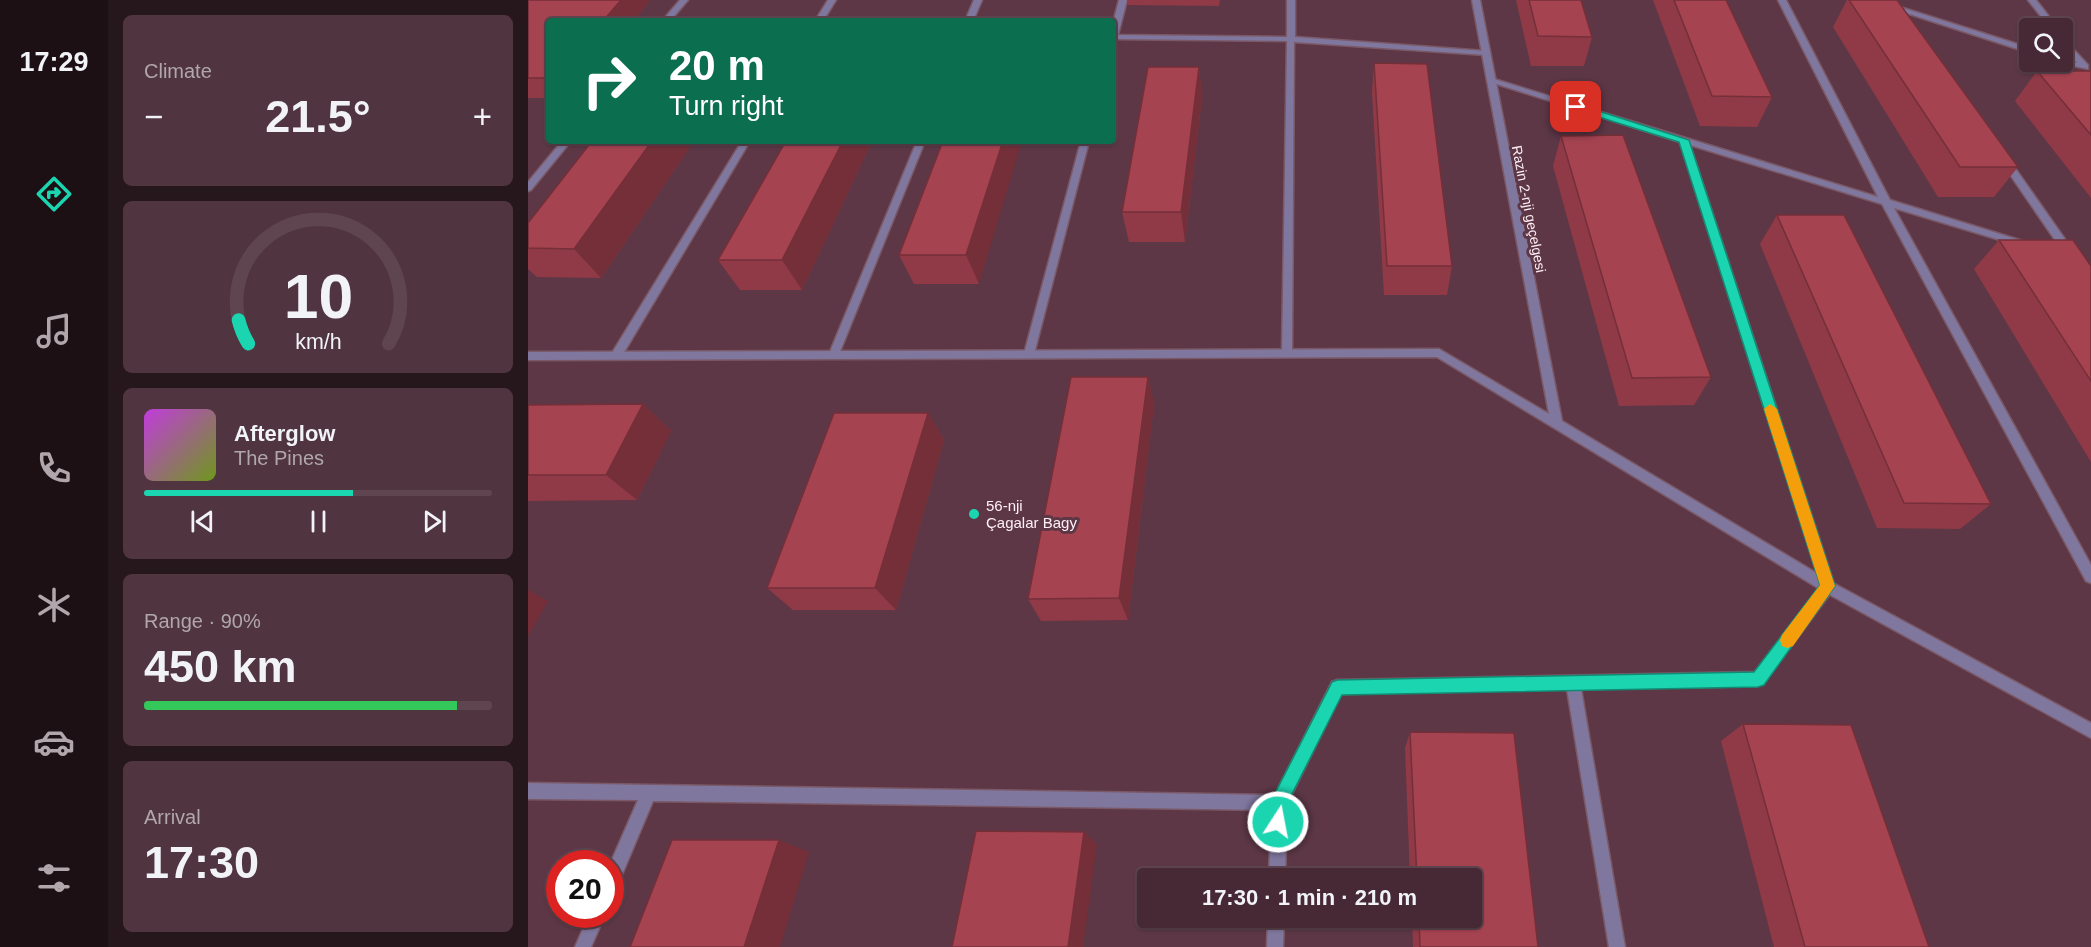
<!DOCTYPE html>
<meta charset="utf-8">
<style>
:root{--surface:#462934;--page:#503540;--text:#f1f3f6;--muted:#b0a6ac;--line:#5e454f;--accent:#1bd5b1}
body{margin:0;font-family:Arial,sans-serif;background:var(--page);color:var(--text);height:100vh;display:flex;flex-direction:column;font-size:22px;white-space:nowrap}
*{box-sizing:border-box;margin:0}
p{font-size:20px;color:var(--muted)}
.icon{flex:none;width:33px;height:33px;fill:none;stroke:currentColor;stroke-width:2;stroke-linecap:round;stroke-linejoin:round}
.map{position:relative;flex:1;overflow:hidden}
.side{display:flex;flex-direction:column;gap:15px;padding:15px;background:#26171d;width:420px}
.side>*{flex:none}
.banner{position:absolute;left:18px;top:18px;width:570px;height:126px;border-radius:6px;box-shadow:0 2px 4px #0004,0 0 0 2px var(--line);background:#0b6e4f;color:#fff;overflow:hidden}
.tools{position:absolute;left:1491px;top:18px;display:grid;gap:12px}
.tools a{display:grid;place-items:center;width:54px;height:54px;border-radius:6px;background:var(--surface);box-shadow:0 2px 4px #0004,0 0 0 2px var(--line);font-size:30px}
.speed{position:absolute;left:18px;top:850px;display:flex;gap:12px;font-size:30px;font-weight:700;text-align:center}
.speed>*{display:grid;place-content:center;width:78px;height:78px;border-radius:50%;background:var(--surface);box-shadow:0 2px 4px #0004,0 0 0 2px var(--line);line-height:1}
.speed .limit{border:9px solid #d22;background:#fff;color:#111}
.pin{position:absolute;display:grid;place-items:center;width:51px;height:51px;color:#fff;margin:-26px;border-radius:12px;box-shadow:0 3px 9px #0006}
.me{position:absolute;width:66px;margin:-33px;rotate:11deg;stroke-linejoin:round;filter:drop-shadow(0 0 4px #0008)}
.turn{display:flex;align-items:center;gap:21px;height:126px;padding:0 24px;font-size:27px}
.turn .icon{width:78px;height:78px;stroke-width:2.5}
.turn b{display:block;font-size:42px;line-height:51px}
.big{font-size:45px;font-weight:700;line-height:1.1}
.side .tile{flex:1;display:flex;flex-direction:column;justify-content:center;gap:9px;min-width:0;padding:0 21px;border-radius:9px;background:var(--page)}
.side .dial{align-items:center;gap:0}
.dial svg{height:156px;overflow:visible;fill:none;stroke:var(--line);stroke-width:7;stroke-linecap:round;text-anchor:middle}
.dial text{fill:var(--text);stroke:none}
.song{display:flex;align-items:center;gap:18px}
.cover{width:72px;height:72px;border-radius:9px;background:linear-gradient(135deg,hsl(290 70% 55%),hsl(80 70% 35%))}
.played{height:6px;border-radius:3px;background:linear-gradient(90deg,var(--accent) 60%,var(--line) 60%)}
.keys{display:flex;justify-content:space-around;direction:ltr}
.heat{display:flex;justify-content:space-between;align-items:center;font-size:33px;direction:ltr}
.charge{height:9px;border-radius:4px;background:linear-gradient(90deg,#34c759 90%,var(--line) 0)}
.trip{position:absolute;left:609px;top:868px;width:345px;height:60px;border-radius:6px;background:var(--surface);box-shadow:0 2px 4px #0004,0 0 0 2px var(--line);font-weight:700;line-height:60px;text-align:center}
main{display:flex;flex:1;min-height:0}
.tab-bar{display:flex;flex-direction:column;width:108px;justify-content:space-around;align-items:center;background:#1c1015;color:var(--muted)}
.tab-bar .icon{width:42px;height:42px}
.tab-bar .active{color:var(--accent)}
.tab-bar b{font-size:27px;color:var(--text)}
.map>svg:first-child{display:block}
</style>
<main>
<nav class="tab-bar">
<b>17:29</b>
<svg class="icon active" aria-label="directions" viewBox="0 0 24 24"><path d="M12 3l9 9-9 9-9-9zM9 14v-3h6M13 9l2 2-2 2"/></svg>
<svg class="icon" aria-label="music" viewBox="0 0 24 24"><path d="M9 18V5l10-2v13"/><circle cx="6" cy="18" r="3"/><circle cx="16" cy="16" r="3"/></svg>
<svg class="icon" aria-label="phone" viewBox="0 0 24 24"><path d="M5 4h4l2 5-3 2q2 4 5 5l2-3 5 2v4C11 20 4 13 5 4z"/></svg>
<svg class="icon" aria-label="climate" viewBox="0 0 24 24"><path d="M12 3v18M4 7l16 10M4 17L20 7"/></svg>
<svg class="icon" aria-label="car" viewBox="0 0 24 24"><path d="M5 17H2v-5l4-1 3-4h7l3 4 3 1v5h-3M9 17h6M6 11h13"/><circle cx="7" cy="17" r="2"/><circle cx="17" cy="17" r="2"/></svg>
<svg class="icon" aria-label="filters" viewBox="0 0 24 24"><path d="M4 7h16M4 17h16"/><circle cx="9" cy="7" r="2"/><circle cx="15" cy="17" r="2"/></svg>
</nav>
<section class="side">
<div class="tile"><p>Climate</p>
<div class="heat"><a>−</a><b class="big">21.5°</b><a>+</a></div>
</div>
<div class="tile dial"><svg viewBox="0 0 100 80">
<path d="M14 69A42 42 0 1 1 86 69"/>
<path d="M14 69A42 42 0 0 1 9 57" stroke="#1bd5b1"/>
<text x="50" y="56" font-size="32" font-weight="700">10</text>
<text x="50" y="72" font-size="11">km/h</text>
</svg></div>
<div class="tile">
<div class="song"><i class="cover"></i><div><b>Afterglow</b><p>The Pines</p></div></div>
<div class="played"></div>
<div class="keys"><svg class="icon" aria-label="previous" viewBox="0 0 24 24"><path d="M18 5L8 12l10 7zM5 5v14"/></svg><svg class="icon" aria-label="pause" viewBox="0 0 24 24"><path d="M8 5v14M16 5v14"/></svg><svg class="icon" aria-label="next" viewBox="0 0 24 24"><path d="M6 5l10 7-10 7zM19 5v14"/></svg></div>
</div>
<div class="tile"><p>Range · 90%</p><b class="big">450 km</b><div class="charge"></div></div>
<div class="tile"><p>Arrival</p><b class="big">17:30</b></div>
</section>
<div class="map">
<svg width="1563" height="947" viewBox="0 0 1563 947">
<rect width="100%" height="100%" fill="#5d3746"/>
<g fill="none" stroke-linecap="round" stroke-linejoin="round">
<g stroke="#7a5866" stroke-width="3">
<g id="lane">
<path d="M300,0H308L295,21H287Z"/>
<path d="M446,0H454L445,21H437Z"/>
<path d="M591,0H599L590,35L759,37V0H767V37L958,51L962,53L958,55L766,42L764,353L763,356H755L754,353L759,41L585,39V23Z"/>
<path d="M1250,0H1258L1362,200L1498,242L1500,244L1495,247L1366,208L1563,565V583L1558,581L1354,204L1162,145L1307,587L1235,684L1230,686L1053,689L1097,947H1081L1039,689L813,694L759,804L757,879H741L743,810L125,801L88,889L82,891V864L110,800L0,799V783L747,795L804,682L809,680L1227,672L1293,586L1152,142L959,81L966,79L1350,197Z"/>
<path d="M1338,0H1350L1502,48V53Z"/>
<path d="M1500,0H1508L1530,28H1522Z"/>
<path d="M1534,37L1560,65V69L1531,63L1534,62V59L1549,63L1534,45Z"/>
<path d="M214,141H222L92,359H84L83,356L84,353Z"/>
<path d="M389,141H397L311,354L310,357H302L301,354Z"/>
<path d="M553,141H561L506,354L501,358L496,354Z"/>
<path d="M1477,157L1480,158L1546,252V256H1538L1472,160Z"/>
<path d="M61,915H77L63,947H47Z"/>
<path d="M740,918H756L755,947H739Z"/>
</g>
</g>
<g stroke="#7a5866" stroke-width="3">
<g id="street">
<path d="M152,0H160L142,21H134Z"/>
<path d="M944,0H952L1034,421L1305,583L1563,723V738L1295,591L909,357L0,360V352L911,349L1021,414Z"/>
<path d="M34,141H43L3,190L0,191V182Z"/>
</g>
</g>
<use href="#lane" fill="#80779e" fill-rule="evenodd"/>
<use href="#street" fill="#80779e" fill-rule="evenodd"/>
</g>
<g fill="#8f3a46">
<path d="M0,0H122L105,21H21V98H0Z"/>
<path d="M599,0H692L691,6L600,5Z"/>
<path d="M988,0H1053L1064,37L1056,66H1003Z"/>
<path d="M1125,0H1198L1244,97L1229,127L1172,126Z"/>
<path d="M1319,0H1369L1490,167L1466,197H1410L1305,27Z"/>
<path d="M846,63L924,266L919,295H856L844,93Z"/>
<path d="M671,67L674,97L657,242H601L594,212Z"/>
<path d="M1509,71H1563V198L1487,101Z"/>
<path d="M1033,136L1183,377L1166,405L1091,406L1025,166Z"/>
<path d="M64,141H166L73,278L9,277L0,269V223Z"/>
<path d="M258,141H344L274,290H212L190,260Z"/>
<path d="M415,141L451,284H386L371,255Z"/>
<path d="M1249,215L1463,504L1432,529L1349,528L1232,244Z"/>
<path d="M1471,240L1563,266V462L1446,269Z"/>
<path d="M620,377L626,404L600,620L513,621L500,599Z"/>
<path d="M115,404L143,431L109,500L0,501V405Z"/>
<path d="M400,413L416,440L368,610H265L239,588Z"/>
<path d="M1215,724L1401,947H1246L1193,741Z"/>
<path d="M882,732L1010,947H885L884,918H944V879H882L877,748Z"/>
</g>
<g fill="#742f39">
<path d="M93,0H122L105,21H75Z"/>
<path d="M671,67L674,97L657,242L653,212Z"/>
<path d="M124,141H166L73,278L46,249Z"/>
<path d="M315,141H344L274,290L254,260Z"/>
<path d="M475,141H494L451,284L438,255Z"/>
<path d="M620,377L626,404L600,620L591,598Z"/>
<path d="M115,404L143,431L109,500L78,475Z"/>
<path d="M400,413L416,440L368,610L347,588Z"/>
<path d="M0,590L20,601L0,636Z"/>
<path d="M556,832L569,844L555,947H540Z"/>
<path d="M251,840L281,852L252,947H216Z"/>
</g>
<g fill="#a64351" stroke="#742f39" stroke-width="1.5">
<path d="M0,0H93L75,21H21V78H0Z"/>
<path d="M1001,0H1053L1064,37L1010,36Z"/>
<path d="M1146,0H1198L1244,97L1184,96Z"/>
<path d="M1321,0H1369L1490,167H1432Z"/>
<path d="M846,63L899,64L924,266H859Z"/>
<path d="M620,67H671L653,212H594Z"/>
<path d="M1509,71H1563V135Z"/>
<path d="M1095,135L1183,377L1104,378L1033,136Z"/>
<path d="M64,141H124L46,249L0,248V223Z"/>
<path d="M258,141H315L254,260H190Z"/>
<path d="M415,141H475L438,255H371Z"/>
<path d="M1249,215H1316L1463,504L1376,503Z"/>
<path d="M1471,240H1545L1563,266V381Z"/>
<path d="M543,377H620L591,598L500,599Z"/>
<path d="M115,404L78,475H0V405Z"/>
<path d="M306,413H400L347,588H239Z"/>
<path d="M1215,724L1323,725L1401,947H1277Z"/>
<path d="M882,732L986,733L1010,947H892L891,918H944V879H889Z"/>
<path d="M448,831L556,832L540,947H424Z"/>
<path d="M144,840H251L216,947H102Z"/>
</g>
<path fill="#1bd5b1" stroke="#128a73" stroke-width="1.5" d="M1045,105H1052L1161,140L1307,586L1236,685L1230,687L814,695L759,804V822L757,828L750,831L744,828L742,822V803L804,682L809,680L1226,672L1292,585L1151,142L1045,109Z"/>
<path fill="#f59e0b" d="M1242,404L1249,409L1307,586L1265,646L1259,648L1254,646L1252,640L1254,635L1292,585L1236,409Z"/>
<circle fill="#1bd5b1" stroke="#5d3746" stroke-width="2" cx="446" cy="514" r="6"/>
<g text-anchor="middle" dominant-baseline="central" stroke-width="6" stroke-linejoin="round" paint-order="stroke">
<g font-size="14" fill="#feeff5" stroke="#5d3746">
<text transform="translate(1001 209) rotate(79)">Razin 2-nji geçelgesi</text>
</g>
<g font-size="15" fill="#feeff5" stroke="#5d3746" text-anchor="start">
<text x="458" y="505">56-nji<tspan x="458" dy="17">Çagalar Bagy</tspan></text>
</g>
</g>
</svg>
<div class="tools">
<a><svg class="icon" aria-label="search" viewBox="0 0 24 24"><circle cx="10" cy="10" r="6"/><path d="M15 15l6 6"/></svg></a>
</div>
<div class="speed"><div class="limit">20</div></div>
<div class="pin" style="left:1048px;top:107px;background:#d93025"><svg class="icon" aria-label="arrive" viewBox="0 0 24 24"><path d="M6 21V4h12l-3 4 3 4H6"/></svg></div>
<svg class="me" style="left:750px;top:822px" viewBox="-20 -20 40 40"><circle r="17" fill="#1bd5b1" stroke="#fff" stroke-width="3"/><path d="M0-11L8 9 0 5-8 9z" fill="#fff"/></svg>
<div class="trip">17:30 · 1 min · 210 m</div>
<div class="banner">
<div class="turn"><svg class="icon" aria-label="right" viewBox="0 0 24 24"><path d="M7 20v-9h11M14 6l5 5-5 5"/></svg><div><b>20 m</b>Turn right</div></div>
</div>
</div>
</main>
